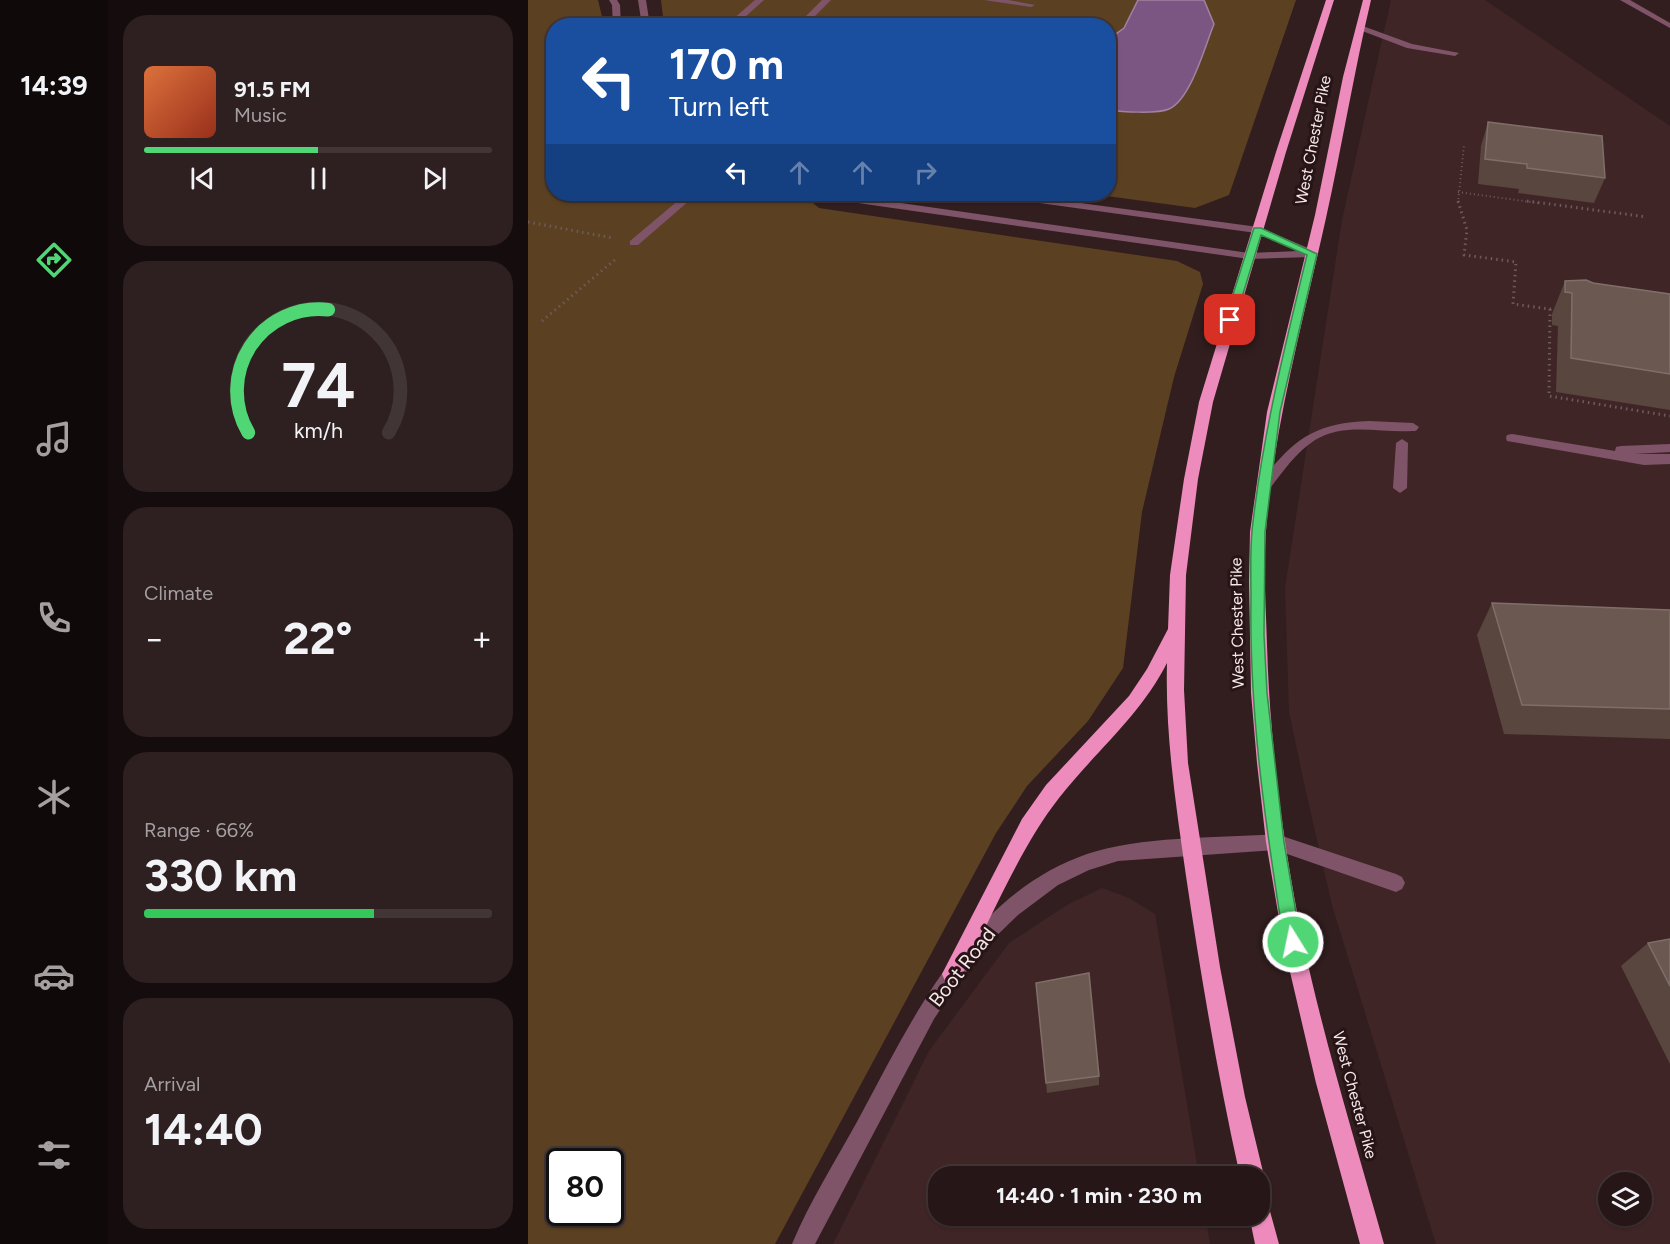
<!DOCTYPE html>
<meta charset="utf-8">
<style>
:root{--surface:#261617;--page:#2e1f20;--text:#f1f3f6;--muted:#a49fa1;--line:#423536;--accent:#50d674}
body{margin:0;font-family:Figtree,sans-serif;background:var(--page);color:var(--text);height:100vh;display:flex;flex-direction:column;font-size:22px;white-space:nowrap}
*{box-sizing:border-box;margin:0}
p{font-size:20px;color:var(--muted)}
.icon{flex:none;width:33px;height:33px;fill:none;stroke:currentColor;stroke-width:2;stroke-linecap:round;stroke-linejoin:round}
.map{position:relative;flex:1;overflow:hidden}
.details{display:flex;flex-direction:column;gap:15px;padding:15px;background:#150c0d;width:420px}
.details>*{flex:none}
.banner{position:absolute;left:18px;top:18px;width:570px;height:183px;border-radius:24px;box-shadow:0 2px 4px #0004,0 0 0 2px var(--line);background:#1a4fa0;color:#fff;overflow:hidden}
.buttons{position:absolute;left:1070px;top:1172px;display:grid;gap:12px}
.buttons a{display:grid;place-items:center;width:54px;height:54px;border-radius:50%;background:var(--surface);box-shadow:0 2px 4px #0004,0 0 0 2px var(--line);font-size:30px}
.speed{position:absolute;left:18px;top:1148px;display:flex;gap:12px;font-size:30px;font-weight:700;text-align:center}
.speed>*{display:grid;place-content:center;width:78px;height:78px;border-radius:50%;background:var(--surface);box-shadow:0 2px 4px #0004,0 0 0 2px var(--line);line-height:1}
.speed .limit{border:3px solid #111;border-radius:9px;background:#fff;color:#111}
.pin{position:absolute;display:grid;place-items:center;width:51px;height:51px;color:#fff;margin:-26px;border-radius:12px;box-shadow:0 3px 9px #0006}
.me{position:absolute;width:66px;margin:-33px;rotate:350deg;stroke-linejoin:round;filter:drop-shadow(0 0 4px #0008)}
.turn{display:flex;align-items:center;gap:21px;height:126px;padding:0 24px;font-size:27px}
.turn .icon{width:78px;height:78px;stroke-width:2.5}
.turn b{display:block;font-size:42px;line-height:51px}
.lanes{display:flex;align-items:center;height:57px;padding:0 24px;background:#0003;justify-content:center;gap:30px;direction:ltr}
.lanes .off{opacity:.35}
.big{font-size:45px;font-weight:700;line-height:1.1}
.details .card{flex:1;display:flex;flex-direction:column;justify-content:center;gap:9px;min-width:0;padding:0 21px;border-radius:24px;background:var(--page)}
.details .dial{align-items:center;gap:0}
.dial svg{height:156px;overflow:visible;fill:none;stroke:var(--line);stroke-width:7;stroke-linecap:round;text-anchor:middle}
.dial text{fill:var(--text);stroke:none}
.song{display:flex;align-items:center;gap:18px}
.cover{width:72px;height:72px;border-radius:9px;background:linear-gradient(135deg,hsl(20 70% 55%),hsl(10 70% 35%))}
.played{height:6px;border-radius:3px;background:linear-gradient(90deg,var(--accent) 50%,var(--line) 50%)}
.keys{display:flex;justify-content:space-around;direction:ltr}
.heat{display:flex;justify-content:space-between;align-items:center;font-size:33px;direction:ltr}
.charge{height:9px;border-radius:4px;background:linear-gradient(90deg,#34c759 66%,var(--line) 0)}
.trip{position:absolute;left:400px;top:1166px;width:342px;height:60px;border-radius:24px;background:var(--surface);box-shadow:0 2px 4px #0004,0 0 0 2px var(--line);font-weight:700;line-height:60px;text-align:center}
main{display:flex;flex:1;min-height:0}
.tabs{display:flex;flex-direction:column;width:108px;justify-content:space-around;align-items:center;background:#0f0909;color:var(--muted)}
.tabs .icon{width:42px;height:42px}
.tabs .current{color:var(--accent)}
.tabs b{font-size:27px;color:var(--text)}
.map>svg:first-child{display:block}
</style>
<main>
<nav class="tabs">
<b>14:39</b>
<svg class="icon current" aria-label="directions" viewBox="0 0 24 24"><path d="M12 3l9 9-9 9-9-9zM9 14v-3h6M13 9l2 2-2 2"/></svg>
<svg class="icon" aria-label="music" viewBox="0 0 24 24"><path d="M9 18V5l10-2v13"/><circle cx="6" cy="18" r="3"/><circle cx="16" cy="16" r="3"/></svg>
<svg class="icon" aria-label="phone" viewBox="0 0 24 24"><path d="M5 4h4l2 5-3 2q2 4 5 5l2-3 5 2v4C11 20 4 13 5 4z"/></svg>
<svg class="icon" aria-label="climate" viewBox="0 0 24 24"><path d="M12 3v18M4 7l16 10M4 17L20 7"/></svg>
<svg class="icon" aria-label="car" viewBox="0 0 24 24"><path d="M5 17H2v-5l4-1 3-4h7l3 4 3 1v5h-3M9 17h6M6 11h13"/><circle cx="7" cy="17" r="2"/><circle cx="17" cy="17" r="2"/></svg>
<svg class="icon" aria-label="filters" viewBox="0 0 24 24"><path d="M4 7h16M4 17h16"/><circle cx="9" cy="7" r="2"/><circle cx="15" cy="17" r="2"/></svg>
</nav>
<section class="details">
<div class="card">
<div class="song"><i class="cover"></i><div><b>91.5 FM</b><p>Music</p></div></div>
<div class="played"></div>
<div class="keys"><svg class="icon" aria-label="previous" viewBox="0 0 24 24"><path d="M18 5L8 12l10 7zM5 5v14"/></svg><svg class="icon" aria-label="pause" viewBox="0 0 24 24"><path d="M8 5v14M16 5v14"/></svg><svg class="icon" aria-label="next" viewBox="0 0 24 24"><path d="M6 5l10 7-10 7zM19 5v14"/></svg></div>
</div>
<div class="card dial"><svg viewBox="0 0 100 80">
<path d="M14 69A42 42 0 1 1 86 69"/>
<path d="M14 69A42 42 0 0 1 55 6" stroke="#50d674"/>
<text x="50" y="56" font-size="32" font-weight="700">74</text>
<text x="50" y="72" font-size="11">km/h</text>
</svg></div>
<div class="card"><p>Climate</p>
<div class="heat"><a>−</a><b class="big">22°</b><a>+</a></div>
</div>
<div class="card"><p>Range · 66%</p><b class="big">330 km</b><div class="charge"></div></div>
<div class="card"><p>Arrival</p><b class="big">14:40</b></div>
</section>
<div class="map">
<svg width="1142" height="1244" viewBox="0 0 1142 1244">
<rect width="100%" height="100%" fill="#321e1f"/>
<g fill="#402526" fill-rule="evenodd">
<path d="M863,0H957L1142,126V1244H908L804,905L779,796L761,712L757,588L814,220ZM1080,1182H1113V1215H1080Z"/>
<path d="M574,888L601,898L627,914L671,1176H411V1215H677L682,1244H305L401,1051L481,943L539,905Z"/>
</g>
<g fill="#5b4122" fill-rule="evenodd">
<path d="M0,0H70L76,25L26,26V194L275,195L291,208L649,261L672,272L675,284L646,377L614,512L595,668L560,721L499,786L468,833L247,1244H0ZM32,1161H82V1212H32Z"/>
<path d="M133,0H768L701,195L667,208L564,194H580V26L136,25Z"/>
</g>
<path fill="#7c5682" stroke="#a182a1" stroke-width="1.5" d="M610,0H676L686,24C677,46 663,99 641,109C630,114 593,112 581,110V39L596,28Z"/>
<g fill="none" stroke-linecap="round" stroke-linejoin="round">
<g stroke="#6d5b5c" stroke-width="2" stroke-dasharray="1 3" stroke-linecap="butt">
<path d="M930,192L1010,203"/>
<path d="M930,203L936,145"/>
</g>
<g stroke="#6d5b5c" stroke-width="3" stroke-dasharray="1.5 4" stroke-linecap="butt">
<path d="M930,201L939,230L936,255L988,262L985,304L1028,310"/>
<path d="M999,201L1119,217"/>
<path d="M0,222L85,238"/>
<path d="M1022,309L1021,396L1142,416"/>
<path d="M14,321L89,258"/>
</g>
<g fill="#7f5469" fill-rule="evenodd">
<path d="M81,0H89L92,5L93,26H85L84,5Z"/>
<path d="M110,0H118L122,26H114Z"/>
<path d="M227,0H236L207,26H197Z"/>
<path d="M294,0H303L277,26H268Z"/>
<path d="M456,0H480L507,5L503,7Z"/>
<path d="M832,25L884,44L931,53L927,56L879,48L829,29V25Z"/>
<path d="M158,194H169L110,245H102V241Z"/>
<path d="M294,194H310L721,253L770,251L728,233L469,197L464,194H487L730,227L785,250L789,254L784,257L721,259L316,201Z"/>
<path d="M841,421L885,423L891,427C888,431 889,431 884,431C852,433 817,422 787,440C767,453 754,473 740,491H730L728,488L730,485C764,441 784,423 841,421Z"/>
<path d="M984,434L1087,451L1088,447L1093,446L1142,444V452L1106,454H1142V464L1116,465L979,441L978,438L979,435Z"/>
<path d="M874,439L880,443L879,488L872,493L865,488L868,443Z"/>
<path d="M748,834L868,874L874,877L877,883L874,889L868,892L742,848L739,842L742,836Z"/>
</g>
<g fill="#7f5469" fill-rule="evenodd">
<path d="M1092,0H1102L1142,23V28Z"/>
<path d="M748,834L754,836L757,842L754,848L748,850L590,861L561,870L530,885L490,915L459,945L431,981L406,1019L287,1244H264C282,1201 308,1160 330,1120C385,1018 441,895 559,854C613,836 690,838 748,834Z"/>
</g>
<g fill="#ec8bbc" fill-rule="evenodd">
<path d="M798,0H806L758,152L685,402L670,479L658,575L656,690L660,763L692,967L717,1097L736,1176L732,1184V1176H712C690,1077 673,977 658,876C648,805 637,735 639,663C612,716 567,752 531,798C491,849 461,923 431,981L424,984L417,981L414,974L494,819L518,785L601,696L619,669L640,629L642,575L656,479L671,402L748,152Z"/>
<path d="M835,0H843C826,72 814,146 798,218C775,322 746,424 738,531C735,569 738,608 739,645C742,745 755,845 775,942C797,1044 828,1144 856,1244H832L788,1083L755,942L738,842L729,763L723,693L721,581L722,532L739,412L787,215L815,77Z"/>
<path d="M732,1200L740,1204L751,1244H727L721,1215H732Z"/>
</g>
</g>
<g fill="#59463f">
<path d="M960,122L1077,178L1066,203L990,193L991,189L950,184L953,146Z"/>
<path d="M1037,281L1065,283L1142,294V410L1028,392L1030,326L1024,325V314Z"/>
<path d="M964,603L1142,610V739L976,734L949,635Z"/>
<path d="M1142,939V1064L1093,966L1120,943Z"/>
<path d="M571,1076V1085L519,1093L518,1083Z"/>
</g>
<g fill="#6a5851" stroke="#806e69" stroke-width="1.5">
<path d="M960,122L1074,136L1077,178L999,168V164L957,159Z"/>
<path d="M1058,280L1065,283L1142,294V374L1043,358L1044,293L1037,292V281Z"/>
<path d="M964,603L1142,610V709L994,705Z"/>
<path d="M1142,939V986L1120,943Z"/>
<path d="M561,973L571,1076L518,1083L508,983Z"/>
</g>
<path fill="#50d674" stroke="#348b4b" stroke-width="1.5" d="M726,228H733L789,254L752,412L737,532L736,635L739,693L756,842L773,942L771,947L765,950L759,947L756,942C738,828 721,714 723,599C723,576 722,553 724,531C734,437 757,346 779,255L733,235L707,320L706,322H698L697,320Z"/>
<g text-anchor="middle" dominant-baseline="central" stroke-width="6" stroke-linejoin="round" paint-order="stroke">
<g font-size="16" fill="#f7e8e9" stroke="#271416">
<text transform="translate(785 140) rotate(-79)">West Chester Pike</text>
<text transform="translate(709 623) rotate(-91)">West Chester Pike</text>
<text transform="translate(827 1095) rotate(75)">West Chester Pike</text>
</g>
<g font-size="20" fill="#f7e8e9" stroke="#271416">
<text transform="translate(434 967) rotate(-52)">Boot Road</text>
</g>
</g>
</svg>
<div class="buttons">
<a><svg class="icon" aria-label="layers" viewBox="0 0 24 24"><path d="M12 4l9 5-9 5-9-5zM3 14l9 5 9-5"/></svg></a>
</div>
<div class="speed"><div class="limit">80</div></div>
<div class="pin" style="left:702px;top:320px;background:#d93025"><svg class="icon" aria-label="arrive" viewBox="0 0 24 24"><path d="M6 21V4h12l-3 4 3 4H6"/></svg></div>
<svg class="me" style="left:765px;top:942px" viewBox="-20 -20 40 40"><circle r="17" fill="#50d674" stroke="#fff" stroke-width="3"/><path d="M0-11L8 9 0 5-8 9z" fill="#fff"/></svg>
<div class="trip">14:40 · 1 min · 230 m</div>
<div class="banner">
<div class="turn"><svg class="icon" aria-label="left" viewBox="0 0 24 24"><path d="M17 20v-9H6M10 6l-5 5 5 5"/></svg><div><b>170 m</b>Turn left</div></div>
<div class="lanes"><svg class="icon" aria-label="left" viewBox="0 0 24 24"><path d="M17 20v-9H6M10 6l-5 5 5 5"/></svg><svg class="icon off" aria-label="ahead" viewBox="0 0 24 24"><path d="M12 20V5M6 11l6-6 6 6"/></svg><svg class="icon off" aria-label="ahead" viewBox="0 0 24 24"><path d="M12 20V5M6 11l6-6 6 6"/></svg><svg class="icon off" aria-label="right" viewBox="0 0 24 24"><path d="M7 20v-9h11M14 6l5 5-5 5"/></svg></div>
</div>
</div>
</main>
